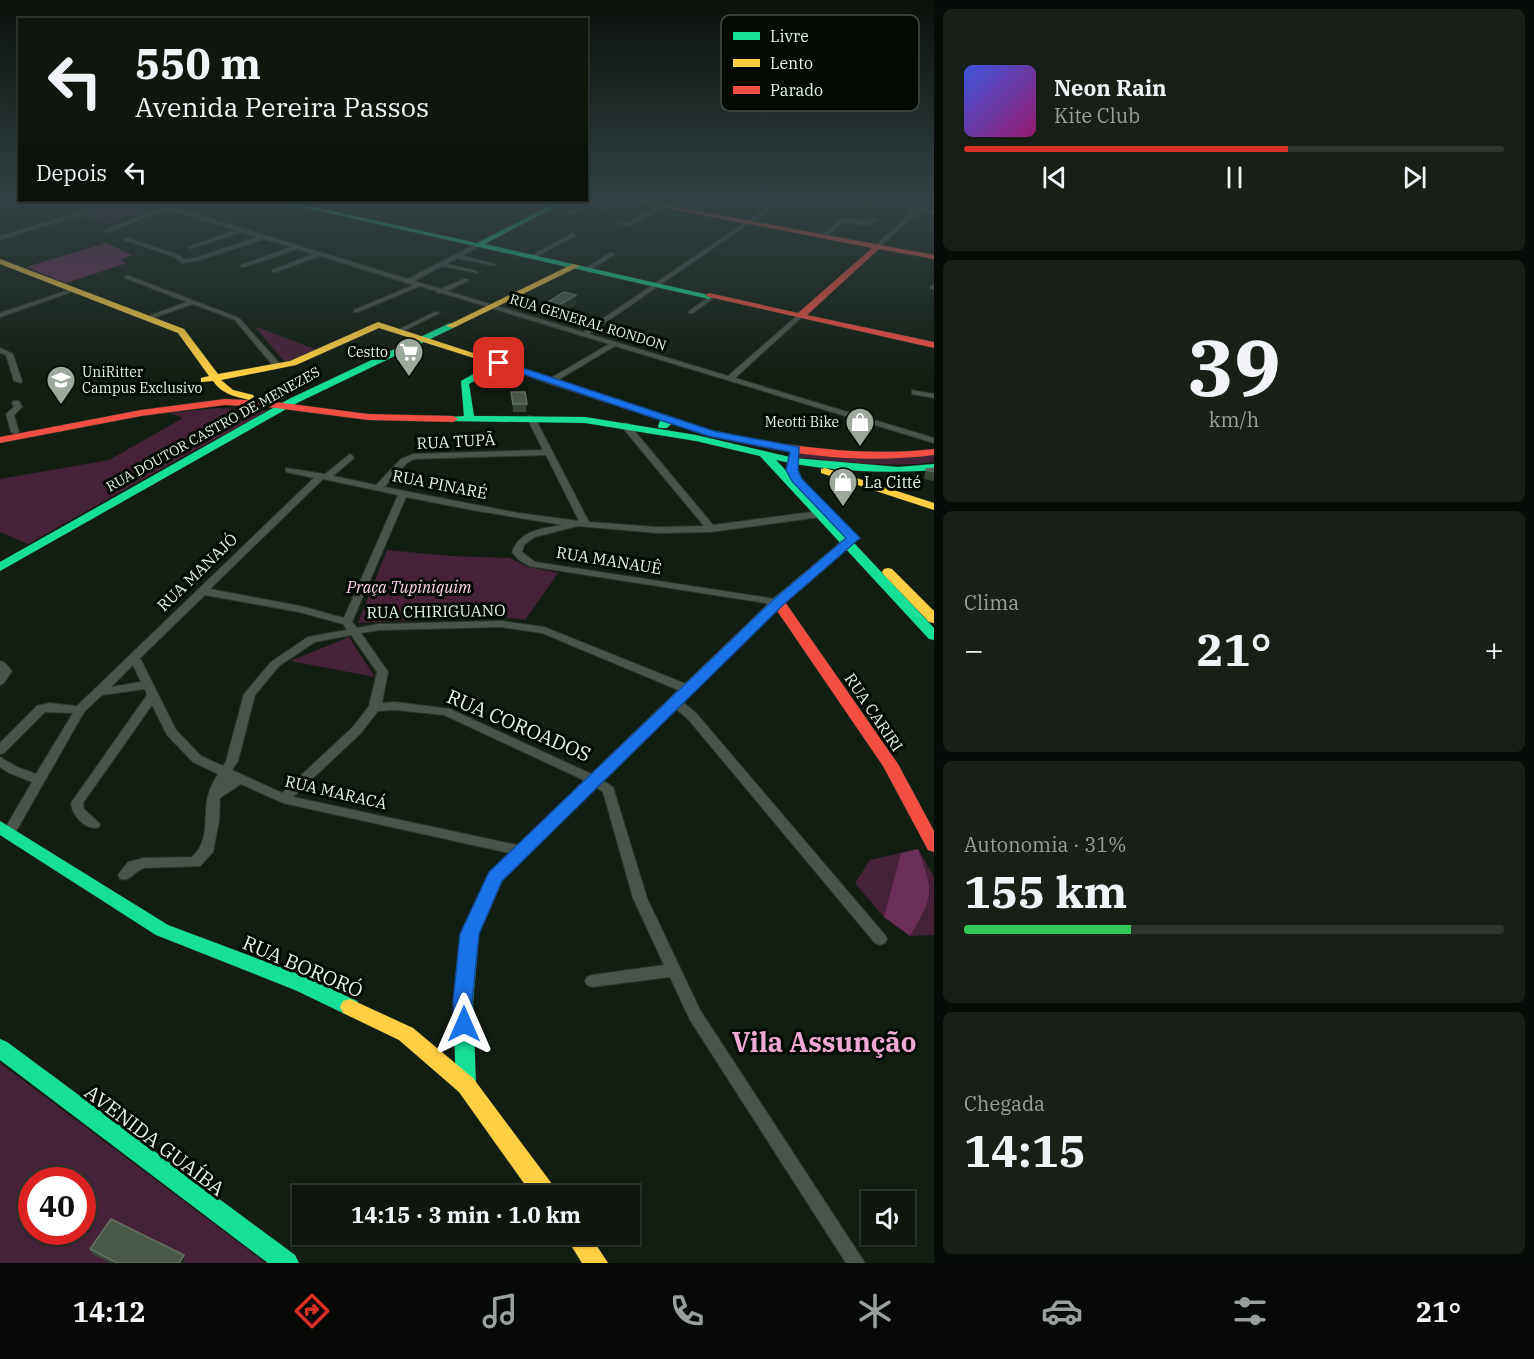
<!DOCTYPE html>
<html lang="pt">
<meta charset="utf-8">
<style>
:root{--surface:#0e160e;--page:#171f17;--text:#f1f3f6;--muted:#9b9f9e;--line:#2e352e;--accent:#d93025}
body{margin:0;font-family:"IBM Plex Serif",serif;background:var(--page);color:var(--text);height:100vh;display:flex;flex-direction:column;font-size:22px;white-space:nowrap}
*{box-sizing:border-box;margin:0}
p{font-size:20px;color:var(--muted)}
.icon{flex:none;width:33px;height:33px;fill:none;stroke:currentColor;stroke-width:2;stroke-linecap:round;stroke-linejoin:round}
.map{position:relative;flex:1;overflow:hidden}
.drawer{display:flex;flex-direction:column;gap:9px;padding:9px;background:#080c08;width:600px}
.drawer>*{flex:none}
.banner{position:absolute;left:18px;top:18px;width:570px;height:183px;border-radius:0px;box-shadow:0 2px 4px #0004,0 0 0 2px var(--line);background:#0e160e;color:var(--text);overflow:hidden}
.controls{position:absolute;left:861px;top:1191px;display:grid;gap:12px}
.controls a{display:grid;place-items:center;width:54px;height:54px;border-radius:0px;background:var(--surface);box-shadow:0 2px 4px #0004,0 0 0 2px var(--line);font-size:30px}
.speed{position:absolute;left:18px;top:1167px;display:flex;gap:12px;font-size:30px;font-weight:700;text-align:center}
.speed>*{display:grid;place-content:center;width:78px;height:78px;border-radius:50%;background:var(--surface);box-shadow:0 2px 4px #0004,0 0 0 2px var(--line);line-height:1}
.speed .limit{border:9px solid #d22;background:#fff;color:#111}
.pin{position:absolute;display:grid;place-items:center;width:51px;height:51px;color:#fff;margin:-26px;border-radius:12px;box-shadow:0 3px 9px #0006}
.me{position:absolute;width:66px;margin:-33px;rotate:0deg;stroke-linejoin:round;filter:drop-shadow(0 0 4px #0008)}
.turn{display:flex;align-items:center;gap:21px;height:126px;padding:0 18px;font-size:27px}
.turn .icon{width:78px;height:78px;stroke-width:2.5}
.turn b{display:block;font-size:42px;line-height:51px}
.then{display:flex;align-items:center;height:57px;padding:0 18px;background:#0003;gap:12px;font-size:22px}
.big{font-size:45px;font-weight:700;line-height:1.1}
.drawer .tile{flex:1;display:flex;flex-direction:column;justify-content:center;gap:9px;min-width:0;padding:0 21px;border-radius:9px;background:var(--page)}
.drawer .dial{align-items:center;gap:0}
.dial b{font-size:78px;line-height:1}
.song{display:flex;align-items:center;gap:18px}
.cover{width:72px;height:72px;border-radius:9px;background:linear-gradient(135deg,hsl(230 70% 55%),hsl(320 70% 35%))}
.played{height:6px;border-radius:3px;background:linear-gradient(90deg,var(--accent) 60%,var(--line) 60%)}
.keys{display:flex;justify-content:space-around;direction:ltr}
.heat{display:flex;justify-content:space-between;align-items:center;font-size:33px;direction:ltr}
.charge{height:9px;border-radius:4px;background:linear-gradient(90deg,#34c759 31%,var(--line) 0)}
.trip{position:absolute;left:292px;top:1185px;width:348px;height:60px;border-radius:0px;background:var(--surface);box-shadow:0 2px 4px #0004,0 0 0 2px var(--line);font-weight:700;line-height:60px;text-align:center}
.dock{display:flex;height:96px;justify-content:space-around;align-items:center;background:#060906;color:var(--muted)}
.dock .icon{width:42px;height:42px}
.dock .selected{color:var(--accent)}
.dock b{font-size:27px;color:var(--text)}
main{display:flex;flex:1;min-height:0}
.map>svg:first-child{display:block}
</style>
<main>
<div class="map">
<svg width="934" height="1263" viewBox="0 0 934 1263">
<rect width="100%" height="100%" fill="#121e12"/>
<g fill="#462239" fill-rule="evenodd">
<path d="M128,200L161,206L107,224L80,216Z"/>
<path d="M254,326L317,350L286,363Z"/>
<path d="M217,408L270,411L195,450L28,544L0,532V479L109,460L183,418L170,413Z"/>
<path d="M799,453L934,455V462C888,468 844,462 798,457Z"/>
<path d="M387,550L450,556L510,558L528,567L558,573L525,620L498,616L358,623Z"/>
<path d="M349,637L375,677L290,661Z"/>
<path d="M918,849L934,877V935L910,936L884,917L855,883L870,860Z"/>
<path d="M0,1063L266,1263H0ZM32,1180H82V1232H32Z"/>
</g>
<g fill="#6b2e56">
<path d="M106,243L132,255L120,260L127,263L66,283L26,267Z"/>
<path d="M918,849C934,894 934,894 910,936L884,917L901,853Z"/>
</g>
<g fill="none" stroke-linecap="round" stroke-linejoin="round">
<g stroke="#2d362d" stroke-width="2">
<g id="street">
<path d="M121,200H128L0,240V236Z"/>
<path d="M141,200C149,200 159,206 167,205C174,205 180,200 187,200L172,207L408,279L476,244H480V246L462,256L495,264V266L457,258L447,264L477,271V273L442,266L414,281L441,289L464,279H468V281L447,291L583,332L778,200H783L589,334L728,376L798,315H802V317L735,378L934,438V443L615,346L558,380L716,433L712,435H709L547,383L495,363L502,361L551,378L609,344L442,293H437L436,291L420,286L358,312H354V310L414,285L405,283L404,282L320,256L276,272H272V270L314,254L297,249L245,267H241V265L291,247L264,239L197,261L182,263L175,257L124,240V238H128L179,255L183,259L194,258L258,237L242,232L189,249V247L236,230L167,209L109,232H105V230L162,207L141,201Z"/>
<path d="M592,200H598L573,214L568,213Z"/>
<path d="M618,200H624L604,211L599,210Z"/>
<path d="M651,200H657L650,204H646V202Z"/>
<path d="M713,200H719L697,213L692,212Z"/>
<path d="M859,200H868L934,210V214L920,211L877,249L875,248V246L914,210L861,202Z"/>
<path d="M661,204L663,207L630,226L616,223L619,221L627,223Z"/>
<path d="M843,218L867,222L874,218L877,220L868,226L844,222L825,237H821V235Z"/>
<path d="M573,233L576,235L575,236L534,258L529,257Z"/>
<path d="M610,253L615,254L590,270H586V268Z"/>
<path d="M127,275L239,318L282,366L275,368L235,320L193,304L150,319H146V317L187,302L125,278L124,277Z"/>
<path d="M934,284V289H930V287Z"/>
<path d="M72,289L77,290L0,317V313Z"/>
<path d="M710,296L715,297L693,313H689V311Z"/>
<path d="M435,312L440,313L401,332L396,331Z"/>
<path d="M0,348L13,354L22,381L21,383L14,381L6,355L0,353Z"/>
<path d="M912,390L934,394V398L912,394Z"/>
<path d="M13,401H19L22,407L14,415L19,432L15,434L11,432L6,414L14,407L12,403Z"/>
<path d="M528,416H531L535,418L589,522L657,527L704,526L622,427L621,425L625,423H628L713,525L828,510L833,513L828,516L711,532L657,533L578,526L535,537L524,545L522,552L535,562L782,600L783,602L778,605L529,566L519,560L512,552C520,530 543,528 563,525L472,510L406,497L352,622L357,628L379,624L501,621L544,627L691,686L693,689L691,692H683L542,633L501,627L379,630L361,633L388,672L382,703L395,702L450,709L598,777L613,787L647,898L700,1010L865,1263H846L690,1020L670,977L592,987L587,985L585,981L587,977L592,975L664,965L633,898L603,792L590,783L444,715L395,710L378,711L361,733L293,797L522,846L527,848L529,851L527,854L522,856L283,803L241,784L220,798L219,821L213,852L200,866L144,868C134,871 131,882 120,879L118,875L128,862L144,858L192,857C209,842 204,820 207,800C209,790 213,782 218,774L193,762L167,735L152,705L83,803L84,809L100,824L99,827C85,831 72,815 71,803L147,695L145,689L102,695L84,712L14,835L9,837L4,835L3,832L32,782L9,773L0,767V757L17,767L36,774L73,713L45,712L4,753L0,754V743L37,706L49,703L77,706L314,478L286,472V468L325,474L350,454L354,457L353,459L333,476L376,485L401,459L413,454L543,450L527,418ZM546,455L579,521L518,513L384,487L407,463L414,459ZM323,479L398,495L344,618L300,606L210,589ZM205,595L299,612L343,624L347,630L308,637L271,662L244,694L226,761L223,766L201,756L176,730L140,658ZM351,635L377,672L369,706L353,727L282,793L232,770L238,761L255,695L279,666L315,642ZM133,665L141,682L111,687Z"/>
<path d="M0,661L4,662L12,671L4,683L0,685Z"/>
<path d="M675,698L679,699L696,713L885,935L887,939L885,943L880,945L875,943L688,719L671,705L669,702Z"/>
</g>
</g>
<g stroke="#2d362d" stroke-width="1">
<g id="fast">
<path d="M271,200H281L477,243L561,200H568L485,244L713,296L709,299Z"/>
<path d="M450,323L454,326L453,328L297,403L0,571V562L289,399Z"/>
<path d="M499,360L502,361V365L469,384L474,416L585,417L696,435L794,458L898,467L934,464V470C885,474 824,471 776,460L934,628V640L929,639L760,456L696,441L585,423L449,421V417L464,416L461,381Z"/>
<path d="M666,415L671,418V424L667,428H659L658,426L662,416Z"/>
<path d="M580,788L586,790L588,794L586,798L502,881L479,934L473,1002L476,1085L473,1092L466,1094L459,1092L456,1085L453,1002L461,934L489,872L574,790Z"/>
<path d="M0,821L168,925L309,978L357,1001L360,1007L357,1013L350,1015L343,1013L295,990L156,935L0,835Z"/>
<path d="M0,1039L7,1042L295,1255L299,1263H268L0,1060Z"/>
</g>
</g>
<g stroke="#2d362d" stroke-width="1">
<g id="slow">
<path d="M0,259L184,329L218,374L290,361L378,322L504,363L496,365L379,328L296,365L221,380L233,390L253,395L254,397L249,400C234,396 222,394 213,381L201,382V378L209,376L178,333L0,264Z"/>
<path d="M573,264L580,266L453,328L446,326Z"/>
<path d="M825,468L934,503V510L821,473V469Z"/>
<path d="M853,534L857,535L859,538L857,541L783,605L586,798H574L572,794L574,790L773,599L849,535Z"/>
<path d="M888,568L892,569L934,611V623L929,622L884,575L882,572L884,569Z"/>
<path d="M350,999L413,1028L473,1078L555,1188L558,1196H533L459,1092L399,1040L343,1013L340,1007L343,1001Z"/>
<path d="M564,1234H589L608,1263H582Z"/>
</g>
</g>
<g stroke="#2d362d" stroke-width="1">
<g id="jam">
<path d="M626,200H638L934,255V259L879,249L807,315L934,342V348L705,296L709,293L798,313L872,248Z"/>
<path d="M225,399L268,401L368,414L453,416L458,419L453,422L368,420L268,407L225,405L141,416L0,443V437L141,410Z"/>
<path d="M749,438C811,449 871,456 934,449V455C871,463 807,458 745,443L744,441Z"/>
<path d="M778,598L783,599L898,764L934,831V852L928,850L883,766L771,602Z"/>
</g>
</g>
<use href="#street" fill="#4b544b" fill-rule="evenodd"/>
<use href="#fast" fill="#16e098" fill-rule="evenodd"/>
<use href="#slow" fill="#ffcf43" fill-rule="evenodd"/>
<use href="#jam" fill="#f24e42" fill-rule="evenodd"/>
</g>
<g fill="#384738">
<path d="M576,295V305L557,317L545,314L546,303Z"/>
<path d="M511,392L527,404L526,412H513Z"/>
<path d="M934,468V481L924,479L926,469Z"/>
<path d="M90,1249L185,1260L183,1263H110L92,1254Z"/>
</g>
<g fill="#212f21">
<path d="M576,295V305L557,317L558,306Z"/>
<path d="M184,1255L185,1260L183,1263H179Z"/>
</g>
<g fill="#4b594b" stroke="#637263" stroke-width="1.5">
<path d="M564,292L576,295L558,306L546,303Z"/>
<path d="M511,392H525L527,404H513Z"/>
<path d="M934,468V472L926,470V469Z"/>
<path d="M111,1219L184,1255L179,1263H117L90,1249Z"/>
</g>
<linearGradient id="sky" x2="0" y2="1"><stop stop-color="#0a100a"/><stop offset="0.53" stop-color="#334144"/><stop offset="1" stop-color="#334144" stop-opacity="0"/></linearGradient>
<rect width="934" height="376" fill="url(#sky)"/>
<path fill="#1a73e8" stroke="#114b97" stroke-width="1.5" d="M495,361H502L714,431L799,447L798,470L802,479L860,538L783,605L502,881L479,934L472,1002L473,1024L470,1030L464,1033L457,1030L454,1024L453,1002L460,934L489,872L774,599L846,538L792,481L786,470L790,452L708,436L495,365Z"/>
<defs>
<g id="supermarket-pin" transform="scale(1.5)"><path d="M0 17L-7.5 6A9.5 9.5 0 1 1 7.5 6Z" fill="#9ca89b" stroke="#030a03"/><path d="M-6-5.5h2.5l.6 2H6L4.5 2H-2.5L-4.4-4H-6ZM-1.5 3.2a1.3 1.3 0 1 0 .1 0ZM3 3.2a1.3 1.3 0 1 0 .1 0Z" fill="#fff"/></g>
<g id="university-pin" transform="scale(1.5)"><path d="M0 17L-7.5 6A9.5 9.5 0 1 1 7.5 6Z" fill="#9ca89b" stroke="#030a03"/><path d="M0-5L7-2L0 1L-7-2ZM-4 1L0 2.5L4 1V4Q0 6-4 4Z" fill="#fff"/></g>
<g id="shop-pin" transform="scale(1.5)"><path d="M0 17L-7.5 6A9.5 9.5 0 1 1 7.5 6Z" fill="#9ca89b" stroke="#030a03"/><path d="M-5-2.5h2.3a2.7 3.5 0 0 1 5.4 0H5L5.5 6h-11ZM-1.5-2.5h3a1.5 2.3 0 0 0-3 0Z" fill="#fff"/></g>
</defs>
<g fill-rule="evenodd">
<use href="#supermarket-pin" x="409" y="352"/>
<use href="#university-pin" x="61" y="380"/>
<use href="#shop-pin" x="860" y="422"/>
<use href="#shop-pin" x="843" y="482"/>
</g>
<g text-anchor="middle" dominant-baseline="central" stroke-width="6" stroke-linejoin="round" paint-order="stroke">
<g font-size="14" fill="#e6f3e5" stroke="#030a03">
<text transform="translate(588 322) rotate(17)">RUA GENERAL RONDON</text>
<text transform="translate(213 429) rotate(-29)">RUA DOUTOR CASTRO DE MENEZES</text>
</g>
<g font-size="14" fill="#e6f3e5" stroke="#030a03" text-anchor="end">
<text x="388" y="352">Cestto</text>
<text x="82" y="372" text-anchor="start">UniRitter<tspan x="82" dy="16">Campus Exclusivo</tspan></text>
<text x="839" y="422">Meotti Bike</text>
</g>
<g font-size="16" fill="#e6f3e5" stroke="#030a03">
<text transform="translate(456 441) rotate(-3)">RUA TUPÃ</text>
<text transform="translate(440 484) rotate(11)">RUA PINARÉ</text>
<text transform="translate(609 560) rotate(9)">RUA MANAUÊ</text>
<text transform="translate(197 572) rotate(-44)">RUA MANAJÓ</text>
<text transform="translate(436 611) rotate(-1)">RUA CHIRIGUANO</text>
<text transform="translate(874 712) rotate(56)">RUA CARIRI</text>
<text transform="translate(336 792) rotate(13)">RUA MARACÁ</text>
</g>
<g font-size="16" fill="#e6f3e5" stroke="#030a03" text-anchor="start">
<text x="864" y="482">La Citté</text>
</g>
<g font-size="16" font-style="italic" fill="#fed2ec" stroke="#030a03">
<text x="409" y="587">Praça Tupiniquim</text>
</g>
<g font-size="20" fill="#e6f3e5" stroke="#030a03">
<text transform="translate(519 725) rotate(23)">RUA COROADOS</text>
<text transform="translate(303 966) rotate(23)">RUA BORORÓ</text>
<text transform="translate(155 1140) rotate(37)">AVENIDA GUAÍBA</text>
</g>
<g font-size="27" font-weight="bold" fill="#efa8d3" stroke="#030a03">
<text x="824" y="1041">Vila Assunção</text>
</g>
</g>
<rect x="721" y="15" width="198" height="96" rx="9" fill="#030a03" stroke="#475047" stroke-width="1.5"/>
<rect x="733" y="32" width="27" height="8" fill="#16e098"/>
<rect x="733" y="59" width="27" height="8" fill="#ffcf43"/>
<rect x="733" y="86" width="27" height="8" fill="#f24e42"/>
<g font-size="16" fill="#e6f3e5">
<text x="770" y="42">Livre</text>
<text x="770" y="69">Lento</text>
<text x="770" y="96">Parado</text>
</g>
</svg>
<div class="controls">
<a><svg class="icon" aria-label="sound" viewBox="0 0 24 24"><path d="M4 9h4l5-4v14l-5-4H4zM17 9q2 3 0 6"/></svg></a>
</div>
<div class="speed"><div class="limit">40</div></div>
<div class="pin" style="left:499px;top:363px;background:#d93025"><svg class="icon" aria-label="arrive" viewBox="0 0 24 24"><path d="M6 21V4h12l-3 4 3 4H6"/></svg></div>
<svg class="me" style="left:464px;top:1024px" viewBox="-20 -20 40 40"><path d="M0-17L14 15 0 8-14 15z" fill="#1a73e8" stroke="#fff" stroke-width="4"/></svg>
<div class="trip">14:15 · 3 min · 1.0 km</div>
<div class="banner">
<div class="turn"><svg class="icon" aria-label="left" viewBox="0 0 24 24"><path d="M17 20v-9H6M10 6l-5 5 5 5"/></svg><div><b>550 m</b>Avenida Pereira Passos</div></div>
<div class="then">Depois<svg class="icon" aria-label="left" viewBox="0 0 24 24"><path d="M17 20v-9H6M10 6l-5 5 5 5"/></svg></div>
</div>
</div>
<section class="drawer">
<div class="tile">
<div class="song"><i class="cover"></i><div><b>Neon Rain</b><p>Kite Club</p></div></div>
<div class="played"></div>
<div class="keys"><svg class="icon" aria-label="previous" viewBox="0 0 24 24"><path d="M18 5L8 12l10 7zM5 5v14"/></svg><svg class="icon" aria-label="pause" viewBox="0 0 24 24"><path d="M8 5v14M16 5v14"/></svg><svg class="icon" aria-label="next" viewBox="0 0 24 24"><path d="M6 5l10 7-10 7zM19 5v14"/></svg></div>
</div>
<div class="tile dial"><b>39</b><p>km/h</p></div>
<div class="tile"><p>Clima</p>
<div class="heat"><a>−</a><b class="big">21°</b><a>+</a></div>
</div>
<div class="tile"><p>Autonomia · 31%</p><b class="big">155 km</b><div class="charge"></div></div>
<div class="tile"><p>Chegada</p><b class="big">14:15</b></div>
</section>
</main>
<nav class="dock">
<b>14:12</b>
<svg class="icon selected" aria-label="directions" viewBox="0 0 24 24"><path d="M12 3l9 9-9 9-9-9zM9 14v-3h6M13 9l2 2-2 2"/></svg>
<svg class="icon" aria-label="music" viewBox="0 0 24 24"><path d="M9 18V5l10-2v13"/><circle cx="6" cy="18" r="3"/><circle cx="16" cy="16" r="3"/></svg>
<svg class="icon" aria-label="phone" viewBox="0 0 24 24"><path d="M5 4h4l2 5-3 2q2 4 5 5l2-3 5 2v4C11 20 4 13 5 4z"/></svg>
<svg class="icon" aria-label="climate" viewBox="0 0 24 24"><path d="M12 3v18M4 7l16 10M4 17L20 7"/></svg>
<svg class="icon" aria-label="car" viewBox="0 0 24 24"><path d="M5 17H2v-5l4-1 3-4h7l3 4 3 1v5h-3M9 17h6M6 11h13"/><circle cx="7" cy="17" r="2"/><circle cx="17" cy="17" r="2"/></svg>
<svg class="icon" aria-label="filters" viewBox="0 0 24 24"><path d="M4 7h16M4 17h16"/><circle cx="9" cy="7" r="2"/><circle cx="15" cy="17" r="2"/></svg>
<b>21°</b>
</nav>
